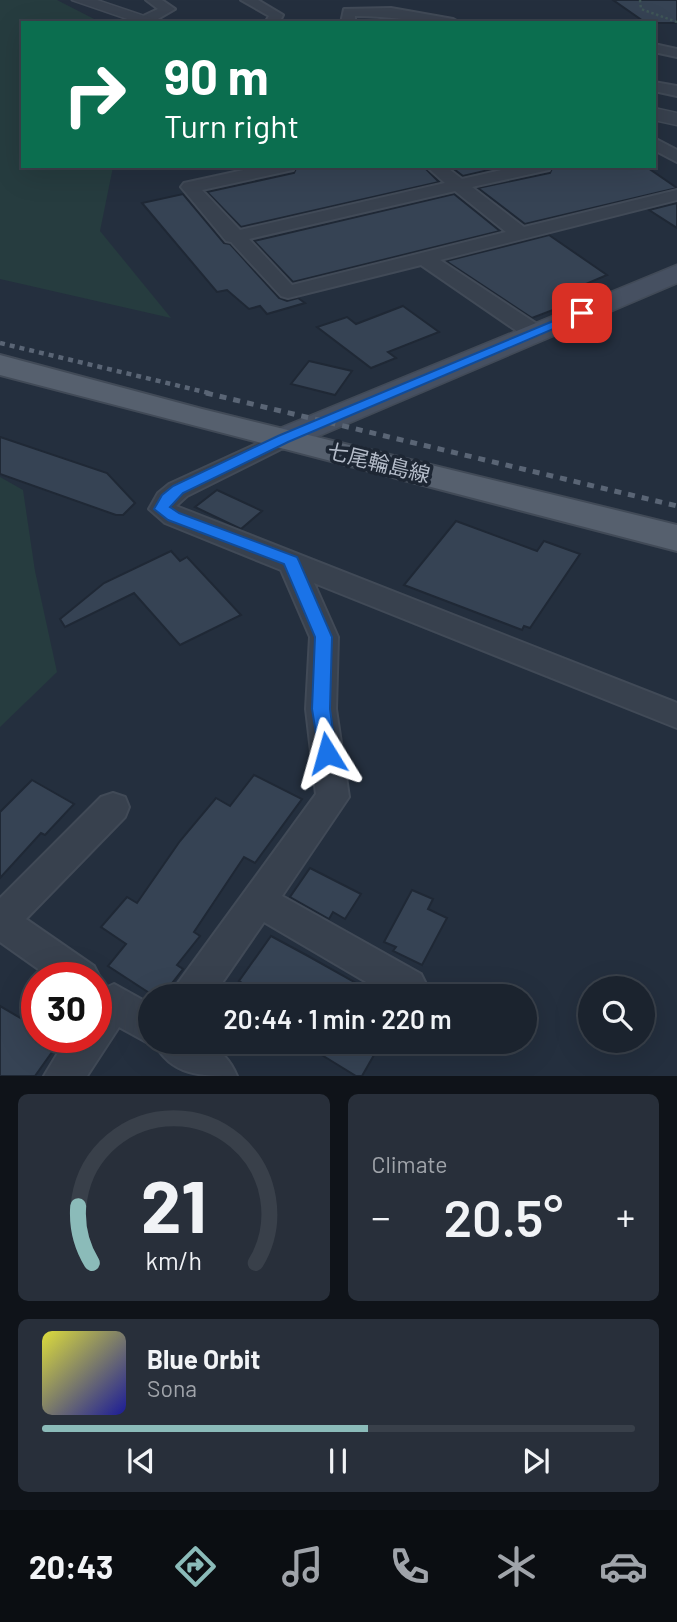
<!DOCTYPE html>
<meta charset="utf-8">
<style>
:root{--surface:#1b232e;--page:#282f3a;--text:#f1f3f6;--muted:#a0a4aa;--line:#39404a;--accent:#8bbbb9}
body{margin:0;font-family:Barlow,"Noto Sans JP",sans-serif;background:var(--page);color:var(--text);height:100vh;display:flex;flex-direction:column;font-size:26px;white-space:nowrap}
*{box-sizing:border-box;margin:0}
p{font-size:23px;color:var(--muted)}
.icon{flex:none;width:38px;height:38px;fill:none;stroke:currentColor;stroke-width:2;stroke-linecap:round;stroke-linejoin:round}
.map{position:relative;height:1076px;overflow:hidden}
.side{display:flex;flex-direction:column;gap:18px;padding:18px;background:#0f1319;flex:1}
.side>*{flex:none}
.hud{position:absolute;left:21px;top:21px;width:635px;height:147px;border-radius:0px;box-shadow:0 7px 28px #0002,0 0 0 2px var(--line);background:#0b6e4f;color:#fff;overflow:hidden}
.controls{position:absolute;left:578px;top:976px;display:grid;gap:14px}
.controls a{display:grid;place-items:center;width:77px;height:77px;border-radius:50%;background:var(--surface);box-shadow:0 7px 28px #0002,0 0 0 2px var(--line);font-size:35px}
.speed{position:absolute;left:21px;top:962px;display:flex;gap:14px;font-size:35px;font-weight:700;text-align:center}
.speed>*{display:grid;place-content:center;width:91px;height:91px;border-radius:50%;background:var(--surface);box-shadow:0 7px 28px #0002,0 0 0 2px var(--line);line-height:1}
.speed .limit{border:10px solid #d22;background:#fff;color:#111}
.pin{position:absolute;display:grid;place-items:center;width:60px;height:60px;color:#fff;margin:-30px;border-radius:14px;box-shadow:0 4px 10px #0006}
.me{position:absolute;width:77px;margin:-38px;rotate:352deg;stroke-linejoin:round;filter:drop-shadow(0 0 5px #0008)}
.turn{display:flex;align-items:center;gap:24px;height:147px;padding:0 28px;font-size:32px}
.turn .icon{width:91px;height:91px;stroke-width:2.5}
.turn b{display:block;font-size:49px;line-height:60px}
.big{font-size:52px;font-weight:600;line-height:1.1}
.side .widget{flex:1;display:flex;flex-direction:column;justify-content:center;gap:10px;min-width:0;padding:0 24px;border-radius:10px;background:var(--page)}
.side .dial{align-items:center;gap:0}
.dial svg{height:182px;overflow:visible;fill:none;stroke:var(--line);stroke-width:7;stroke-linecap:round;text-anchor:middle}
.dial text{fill:var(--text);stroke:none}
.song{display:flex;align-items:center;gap:21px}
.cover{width:84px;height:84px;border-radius:10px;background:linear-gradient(135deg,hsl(60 70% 55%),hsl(240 70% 35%))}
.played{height:7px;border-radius:4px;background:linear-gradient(90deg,var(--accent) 55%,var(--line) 55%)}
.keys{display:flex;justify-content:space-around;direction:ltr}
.heat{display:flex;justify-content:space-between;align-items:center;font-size:38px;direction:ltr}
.side .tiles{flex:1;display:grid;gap:18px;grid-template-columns:1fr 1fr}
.widget:last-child{grid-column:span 2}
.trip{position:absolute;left:138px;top:984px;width:399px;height:70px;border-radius:35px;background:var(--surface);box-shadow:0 7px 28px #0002,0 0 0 2px var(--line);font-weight:600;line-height:70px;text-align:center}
.menu{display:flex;height:112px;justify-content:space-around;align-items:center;background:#0b0e12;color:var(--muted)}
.menu .icon{width:49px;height:49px}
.menu .active{color:var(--accent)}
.menu b{font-size:32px;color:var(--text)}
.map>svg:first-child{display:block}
</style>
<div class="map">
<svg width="677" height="1076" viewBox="0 0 677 1076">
<rect width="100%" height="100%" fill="#242f3e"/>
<g fill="#263c3f">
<path d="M0,0H57L102,23H23V166H116L113,167L100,231L171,318L0,279Z"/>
<path d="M0,477L23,490L35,571L57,672L0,727Z"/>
</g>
<g fill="#364354" stroke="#1f2835" stroke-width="2">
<path d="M613,0H677V23H646Z"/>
<path d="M297,166H423L439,182L241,227L207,192L294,173Z"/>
<path d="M450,166H506L463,176Z"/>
<path d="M553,166H645L677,188L525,224L478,188L550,173Z"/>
<path d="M183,194L224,243L230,244L279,298L287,301L298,298L305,303L267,314L260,306L249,309L227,290L217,292L142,203Z"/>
<path d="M454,194L500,231L293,282L254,241Z"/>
<path d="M677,203V228L649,210Z"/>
<path d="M549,235L607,275L588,283L603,291L532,318L446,261Z"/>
<path d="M403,306L439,332L388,352L396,358L371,368L317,327L347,317L356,324Z"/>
<path d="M309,361L352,371L335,395L291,384Z"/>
<path d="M0,437L107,473L135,503L123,515H116L0,474Z"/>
<path d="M217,490L262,511L241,529L195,507Z"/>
<path d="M456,521L537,551L544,541L580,554L530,628L524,626L522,630L404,585Z"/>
<path d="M171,551L180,561L187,557L241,615L180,645L134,593L65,627L60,619L104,583Z"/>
<path d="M254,775L302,799L255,863L244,857L194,932L200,936L177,965L183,969L162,996H154L108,966L126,944L101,927L127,897L137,903L180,841L216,798L230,806Z"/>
<path d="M32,780L74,804L45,835L41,833L0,878V812Z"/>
<path d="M310,868L361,894L345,919L333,912L329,919L290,897Z"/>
<path d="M412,890L433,899L428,909L447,918L422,965L393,951L396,947L384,942Z"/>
<path d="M271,936L308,956L379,996H263L239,981Z"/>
<path d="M37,1000V1038H62L35,1076H0V1006L22,1019Z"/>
<path d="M299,1041H382L362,1076H356Z"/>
</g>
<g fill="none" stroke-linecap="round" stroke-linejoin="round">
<g stroke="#414a57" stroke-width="4">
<g id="minor">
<path d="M146,0H162L175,9L151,23H141V17L158,9Z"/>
<path d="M241,0H258L283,15L279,23H265L269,16Z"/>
<path d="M391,8L453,19L460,23C424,23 391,16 355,16V23H341L344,9Z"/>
<path d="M654,44L677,49V57L654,52Z"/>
<path d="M654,82L677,86V96L654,91Z"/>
<path d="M654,138L677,150V162L654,150Z"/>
<path d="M262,166H295L293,170L202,190L240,230L445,183L426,166H445L462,179L519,166H551L549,170L472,187L524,227L677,190V200L440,260L543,328L546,333L543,338H527L421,265L288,298L281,296L231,242L226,241L181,187L184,183ZM455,191L506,232L292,285L249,239Z"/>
<path d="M283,432L291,434L295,439L291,444L187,496L176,506L677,703V728L314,583L338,637L336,709L349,797L282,896L421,974L427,986L422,996H390L264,922L213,996H172L178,983L316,794L306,709L310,637L281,570L165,523L149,509L158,493L169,484Z"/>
<path d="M113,793L125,797L129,807L125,817L26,919L94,966L100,978L96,985V978H51L0,942V898L101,797Z"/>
<path d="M114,984L150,1004V1041C188,1041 220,1035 237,1076C201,1076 171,1076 154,1042L150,1044L119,1027L87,1076H44L67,1038H96C96,1013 88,994 114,984Z"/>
</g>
</g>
<g stroke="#414a57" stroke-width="3">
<g id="tertiary">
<path d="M72,0H97L165,23H139Z"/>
<path d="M654,108L677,113V125L654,120Z"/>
</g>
</g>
<g stroke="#414a57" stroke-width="3">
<path id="secondary" d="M677,265V283L295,446L283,449L271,446L266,439L271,432Z"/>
</g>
<g stroke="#414a57" stroke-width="4">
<path id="primary" d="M0,355L202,409L677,525V551L0,375Z"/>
</g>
<path stroke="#3f5557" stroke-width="2.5" stroke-dasharray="2.5 2.5" stroke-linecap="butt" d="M640,0L641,9L677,22"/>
<use href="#minor" fill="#38414e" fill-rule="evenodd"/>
<use href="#tertiary" fill="#38414e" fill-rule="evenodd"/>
<use href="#secondary" fill="#465061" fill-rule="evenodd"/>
<use href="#primary" fill="#56606e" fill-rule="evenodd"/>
<path stroke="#5a6575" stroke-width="4.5" stroke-dasharray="5 5" stroke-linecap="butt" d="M0,343L213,394"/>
<path stroke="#5a6575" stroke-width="5" stroke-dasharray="7 7" stroke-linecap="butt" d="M206,393L677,506"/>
</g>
<path fill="#1a73e8" stroke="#114b97" stroke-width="2" d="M582,309L588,313L586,315L288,442L183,493L170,507L179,513L297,557L299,561L332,637L330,709L336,753L334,758H320L312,709L315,637L284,564L168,520L154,509L162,495L173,486L278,436Z"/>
<g text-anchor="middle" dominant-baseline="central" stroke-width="7" stroke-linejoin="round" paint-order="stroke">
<g font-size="21" fill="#b4bcc9" stroke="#1d2633">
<text transform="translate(379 462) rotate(14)">七尾輪島線</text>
</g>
</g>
</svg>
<div class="controls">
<a><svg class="icon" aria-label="search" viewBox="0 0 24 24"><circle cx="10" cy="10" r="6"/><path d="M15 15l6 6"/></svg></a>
</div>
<div class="speed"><div class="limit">30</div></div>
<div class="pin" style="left:582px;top:313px;background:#d93025"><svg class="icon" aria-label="arrive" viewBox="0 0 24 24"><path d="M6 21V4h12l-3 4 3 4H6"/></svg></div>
<svg class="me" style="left:327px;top:753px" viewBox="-20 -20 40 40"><path d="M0-17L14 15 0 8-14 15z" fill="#1a73e8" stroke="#fff" stroke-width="4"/></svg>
<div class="trip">20:44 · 1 min · 220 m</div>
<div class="hud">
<div class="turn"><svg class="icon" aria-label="right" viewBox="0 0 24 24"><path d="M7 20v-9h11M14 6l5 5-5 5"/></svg><div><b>90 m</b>Turn right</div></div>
</div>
</div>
<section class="side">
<div class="tiles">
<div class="widget dial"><svg viewBox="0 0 100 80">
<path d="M14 69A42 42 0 1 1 86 69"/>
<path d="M14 69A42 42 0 0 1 8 44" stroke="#8bbbb9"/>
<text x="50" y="56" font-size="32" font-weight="700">21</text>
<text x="50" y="72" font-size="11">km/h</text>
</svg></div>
<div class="widget"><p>Climate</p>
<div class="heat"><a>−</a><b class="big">20.5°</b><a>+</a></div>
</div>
<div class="widget">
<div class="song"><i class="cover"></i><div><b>Blue Orbit</b><p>Sona</p></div></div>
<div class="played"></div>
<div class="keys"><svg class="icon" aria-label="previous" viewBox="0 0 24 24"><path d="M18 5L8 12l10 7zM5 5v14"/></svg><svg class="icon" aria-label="pause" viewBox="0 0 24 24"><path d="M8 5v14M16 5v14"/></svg><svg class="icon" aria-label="next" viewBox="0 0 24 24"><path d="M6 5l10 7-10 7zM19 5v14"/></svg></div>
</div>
</div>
</section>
<nav class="menu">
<b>20:43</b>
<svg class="icon active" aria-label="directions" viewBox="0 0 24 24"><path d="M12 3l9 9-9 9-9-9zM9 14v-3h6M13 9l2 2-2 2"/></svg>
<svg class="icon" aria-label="music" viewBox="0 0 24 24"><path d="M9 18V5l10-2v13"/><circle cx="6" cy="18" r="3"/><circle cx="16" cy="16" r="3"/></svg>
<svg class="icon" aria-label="phone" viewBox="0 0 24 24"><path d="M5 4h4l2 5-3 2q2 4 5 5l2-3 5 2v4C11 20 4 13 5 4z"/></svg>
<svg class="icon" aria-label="climate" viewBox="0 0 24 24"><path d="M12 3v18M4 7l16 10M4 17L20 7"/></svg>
<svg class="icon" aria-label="car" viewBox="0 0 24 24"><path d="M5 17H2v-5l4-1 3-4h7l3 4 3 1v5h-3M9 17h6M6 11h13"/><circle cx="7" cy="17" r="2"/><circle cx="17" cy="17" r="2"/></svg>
</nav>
